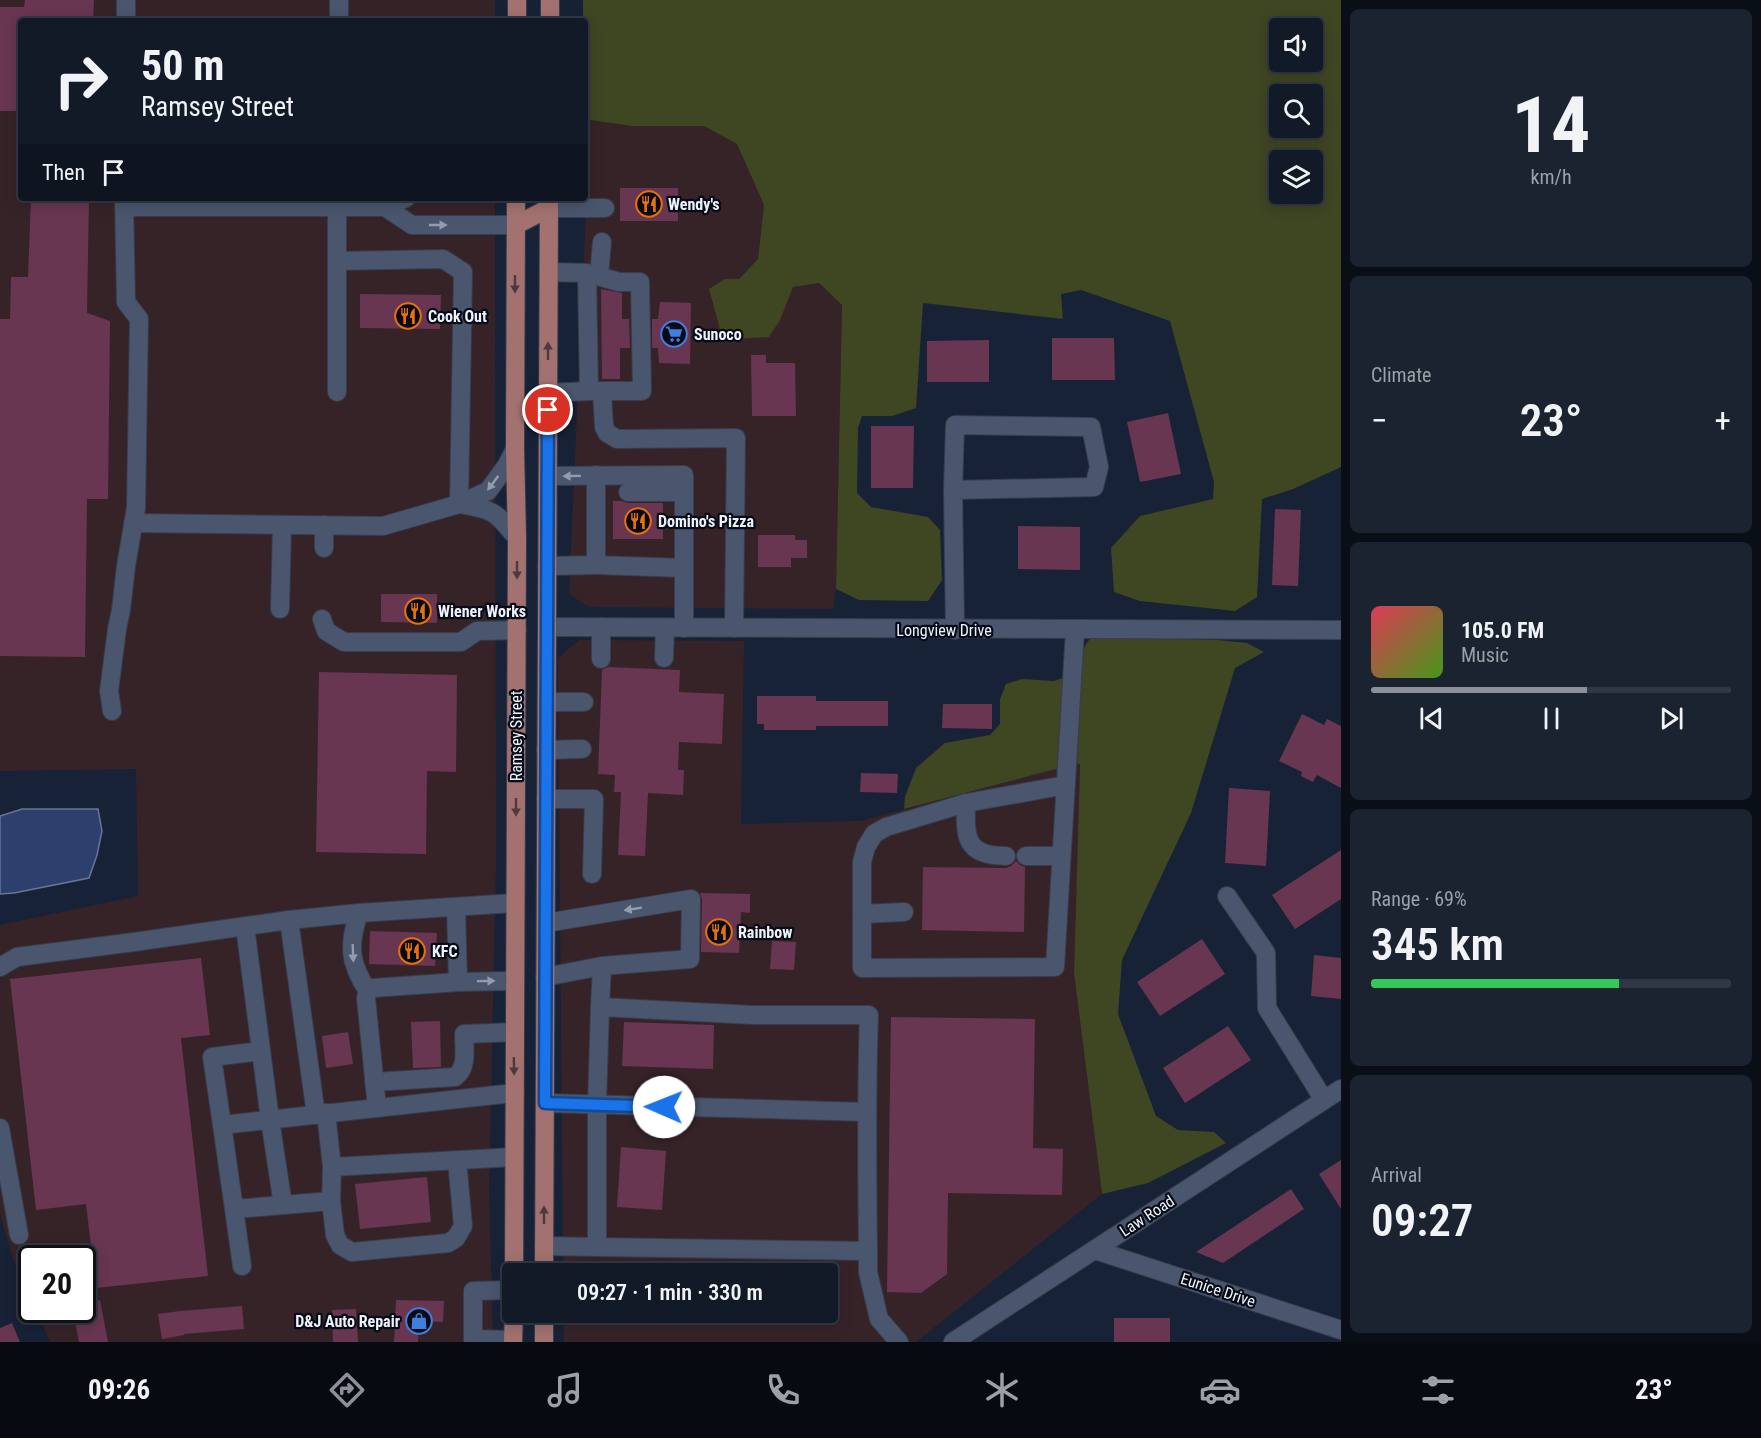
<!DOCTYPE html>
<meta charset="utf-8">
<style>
:root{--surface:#121a28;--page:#1b2330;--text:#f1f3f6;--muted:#9ca1a8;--line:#313845;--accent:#8c9099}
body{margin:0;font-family:"Roboto Condensed",sans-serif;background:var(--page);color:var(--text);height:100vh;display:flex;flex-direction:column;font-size:22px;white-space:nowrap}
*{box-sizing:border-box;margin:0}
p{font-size:20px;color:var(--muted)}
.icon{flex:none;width:33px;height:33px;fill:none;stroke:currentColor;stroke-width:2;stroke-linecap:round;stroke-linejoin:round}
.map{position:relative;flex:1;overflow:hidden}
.drawer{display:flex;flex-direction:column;gap:9px;padding:9px;background:#0a0e16;width:420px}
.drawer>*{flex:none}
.guide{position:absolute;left:18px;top:18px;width:570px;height:183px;border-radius:6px;box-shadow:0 3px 15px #0003,0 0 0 2px var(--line);background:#121a28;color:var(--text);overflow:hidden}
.tools{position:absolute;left:1269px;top:18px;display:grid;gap:12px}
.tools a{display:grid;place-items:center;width:54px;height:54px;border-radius:6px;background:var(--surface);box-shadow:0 3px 15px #0003,0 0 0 2px var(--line);font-size:30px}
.speed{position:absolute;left:18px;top:1245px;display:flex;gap:12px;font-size:30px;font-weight:700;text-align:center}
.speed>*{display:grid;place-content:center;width:78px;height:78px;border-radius:50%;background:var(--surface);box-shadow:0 3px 15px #0003,0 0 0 2px var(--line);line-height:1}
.speed .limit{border:3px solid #111;border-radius:9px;background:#fff;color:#111}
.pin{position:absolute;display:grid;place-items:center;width:51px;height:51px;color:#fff;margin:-26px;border:3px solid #fff;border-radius:50%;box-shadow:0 2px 6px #0007}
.me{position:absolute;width:66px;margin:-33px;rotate:271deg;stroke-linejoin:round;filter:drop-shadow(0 0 4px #0008)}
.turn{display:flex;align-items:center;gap:21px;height:126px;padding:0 24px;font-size:27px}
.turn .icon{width:78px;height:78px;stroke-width:2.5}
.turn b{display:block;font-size:42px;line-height:51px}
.then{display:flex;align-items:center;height:57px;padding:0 24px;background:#0003;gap:12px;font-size:22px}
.big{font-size:45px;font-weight:600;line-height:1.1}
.drawer .tile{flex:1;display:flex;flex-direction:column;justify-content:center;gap:9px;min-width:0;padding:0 21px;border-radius:9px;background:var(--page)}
.drawer .dial{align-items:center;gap:0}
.dial b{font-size:78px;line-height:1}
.song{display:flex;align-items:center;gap:18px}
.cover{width:72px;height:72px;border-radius:9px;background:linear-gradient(135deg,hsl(350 70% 55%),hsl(100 70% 35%))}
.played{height:6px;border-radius:3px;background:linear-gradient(90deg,var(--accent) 60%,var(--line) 60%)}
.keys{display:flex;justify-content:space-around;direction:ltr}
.heat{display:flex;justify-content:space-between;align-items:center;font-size:33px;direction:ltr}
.charge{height:9px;border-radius:4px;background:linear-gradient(90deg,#34c759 69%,var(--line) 0)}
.trip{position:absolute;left:502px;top:1263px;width:336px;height:60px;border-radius:6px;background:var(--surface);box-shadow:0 3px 15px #0003,0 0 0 2px var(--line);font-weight:600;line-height:60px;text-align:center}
.tabs{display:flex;height:96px;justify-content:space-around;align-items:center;background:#070a10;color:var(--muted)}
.tabs .icon{width:42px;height:42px}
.tabs .on{color:var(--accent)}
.tabs b{font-size:27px;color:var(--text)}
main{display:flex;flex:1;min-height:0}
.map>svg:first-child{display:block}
</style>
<main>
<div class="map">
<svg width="1341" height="1342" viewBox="0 0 1341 1342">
<rect width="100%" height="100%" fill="#182236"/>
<g fill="#362328">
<path d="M0,0H495V21H21V198H495L496,864L489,1188L493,1342H50L36,1310H82V1258H32L31,1300L14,1262L0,1213V925L138,896L136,769L0,771Z"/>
<path d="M590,120L632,126H704L737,144L764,205L758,259L739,279H725L780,320L792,287L819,283L842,305L836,589L833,609L589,607L569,594Z"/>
<path d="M579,640L744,641L741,824L860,821L1048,771L1080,764L1074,973L1102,1194L916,1342H564L563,1313L828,1312V1274L563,1273L558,658Z"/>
</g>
<g fill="#3f4622" fill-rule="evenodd">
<path d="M583,0H1341V467L1293,489L1262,499L1257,597L1235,611L1140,601L1114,592L1111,548L1140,516L1213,499L1214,482L1170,321L1081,290L1061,294L1063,319L923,303L916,408L892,416H862L858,428L857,493L871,507L928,517L940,530L942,580L928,601L859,600L836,589L842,305L819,283L793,287L780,320L769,337L733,339L720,329L709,289L725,279H739L758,259L764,205L737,144L704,126H632L590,120L585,110V21H583ZM1280,28H1312V62H1280ZM1280,94H1312V128H1280ZM1280,160H1312V194H1280Z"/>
<path d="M1091,637L1218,640L1247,643L1264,652L1235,668L1191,813L1122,960L1118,1014L1156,1116L1178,1130L1214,1132L1226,1143L1148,1183L1102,1194L1074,973L1080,764L1048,771L904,809L905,797L916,768L945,743L990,735L1000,724V699L1006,684L1022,679L1054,681L1080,672L1081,652Z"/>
</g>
<path fill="#2d406d" stroke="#677598" stroke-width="1.5" d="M22,809H98L102,831L97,855L89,878L14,893L0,894V816Z"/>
<g fill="#683651">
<path d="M25,0H94L93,21H21V111H0V7H24Z"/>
<rect x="620" y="188" width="58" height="33"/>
<path d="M31,198H89L87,313L110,321L108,499H87L85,657L0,656V319H10L11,277H28Z"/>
<path d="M601,289L622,293V319H629L630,348H620V379H602Z"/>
<path d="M360,294L441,295L440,329L360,328Z"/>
<path d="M660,302L691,303L690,364L659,363L658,348H652V319H658Z"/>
<path d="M1052,338H1114L1115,380H1052Z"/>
<path d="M989,340V382H927V341Z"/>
<path d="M751,355H766V363H795L796,416H752Z"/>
<path d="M1168,413L1181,474L1140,482L1127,422Z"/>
<path d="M871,426H914L913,488H871Z"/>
<path d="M613,501H621L628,503H663V539H613Z"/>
<path d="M1275,509L1301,510L1298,586L1272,585Z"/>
<path d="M1018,526L1080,527V570L1018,569Z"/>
<path d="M758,535H795V540H807V558H791V567H758Z"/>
<path d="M381,594H437V623L381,622Z"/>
<path d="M608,667L680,670L679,692L724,694L722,744L679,742L678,770H684L683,795L648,793L645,856L618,855L621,792H614L615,775L598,774L602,670Z"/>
<path d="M319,672L457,675L456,772L427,771L426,854L316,852Z"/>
<path d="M757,696H816V701H888V726H816V730H764V724H757Z"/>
<path d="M943,704H992V729L942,728Z"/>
<path d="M1302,714L1324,725L1327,719L1341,726V788L1317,775L1313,782L1301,776L1302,772L1279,761Z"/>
<path d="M861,773L898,774L897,793L860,792Z"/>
<path d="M1229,788L1270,791L1266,866L1225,863Z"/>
<path d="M1341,850V899L1295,929L1272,895Z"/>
<path d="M1016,861L1020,865L1025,867L1024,932L922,930L923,867L1006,868L1011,866Z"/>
<path d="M700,893L750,894V913L741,912L739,953L701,952L702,899Z"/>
<path d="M370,931L437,933L435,966L369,964Z"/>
<path d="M1202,939L1225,974L1160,1016L1137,982Z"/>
<path d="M772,941L796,942L794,970L770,969Z"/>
<path d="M1314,955L1341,958V999L1311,996Z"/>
<path d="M201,958L210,1035L181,1038L208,1276L96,1288L86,1204L36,1210L10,979Z"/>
<path d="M891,1017L1035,1019L1033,1148L1063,1149L1062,1195L948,1193L947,1274L921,1293L887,1292Z"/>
<path d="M440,1021L441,1067L413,1068L411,1022Z"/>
<path d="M624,1022L714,1025L713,1069L622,1066Z"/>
<path d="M1228,1026L1251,1060L1185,1103L1163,1068Z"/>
<path d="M348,1032L353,1064L326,1068L322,1036Z"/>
<path d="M621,1147L666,1151L662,1210L617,1207Z"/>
<path d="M1341,1160V1209L1319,1174Z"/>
<path d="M427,1177L431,1222L360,1229L355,1184Z"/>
<path d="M1291,1189L1304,1209L1223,1263L1196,1252Z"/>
<path d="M100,1300L108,1342H79L73,1310H82V1303Z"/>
<path d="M396,1300L444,1301L443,1322L419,1321L418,1342H394Z"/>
<path d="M242,1306L244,1329L184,1334V1335L162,1339L158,1314L180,1311Z"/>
<path d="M356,1309L358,1342H333L332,1310Z"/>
<rect x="1114" y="1318" width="56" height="24"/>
<path d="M12,1323L20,1342H0V1328Z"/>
</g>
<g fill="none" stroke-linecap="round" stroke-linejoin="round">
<g stroke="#373d4e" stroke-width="20">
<g id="minor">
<path d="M126,0V21"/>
<path d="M339,21V0"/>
<path d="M337,198V261L443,259L463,272L459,504"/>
<path d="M124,207H385L406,198"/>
<path d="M385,207L412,225H516"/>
<path d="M549,208H605"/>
<path d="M337,261V392"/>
<path d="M549,272L587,273L619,282H640L642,391H589L587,273"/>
<path d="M599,276L602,242"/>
<path d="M602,391L604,427L607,433L617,439L736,438L734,628"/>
<path d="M548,393L589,391"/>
<path d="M596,475V565L684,568"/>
<path d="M548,476L684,475V628"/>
<path d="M953,490L955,425L1091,427L1099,467L1094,487L953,490L955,630"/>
<path d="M628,492H684"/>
<path d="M459,504C494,510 495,511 517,538"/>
<path d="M133,523L383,526L459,504L488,491L507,465L515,449"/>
<path d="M324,548V525"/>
<path d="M547,566L596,565"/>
<path d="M280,609L282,525"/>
<path d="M322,619L326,631L344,642H461L477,631L517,630"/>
<path d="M547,627L1341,630"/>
<path d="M664,658L665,628"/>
<path d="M601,659V627"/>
<path d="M547,702H584"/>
<path d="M112,711L109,691L117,629L121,610L126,566L136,508L139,319L126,302L124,198"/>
<path d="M546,750L582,749"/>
<path d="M1066,785L966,803L886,827L874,834L866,847L862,862V968L1055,967L1075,630"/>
<path d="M546,799H594L592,874"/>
<path d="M966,803C965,837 965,856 1006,856"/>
<path d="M1026,856H1061"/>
<path d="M1227,896L1266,953L1267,1008L1324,1100"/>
<path d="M456,907L458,982"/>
<path d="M359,913C348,944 349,963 368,991"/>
<path d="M862,914L904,912"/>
<path d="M289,920L316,1115"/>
<path d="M245,926L270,1120L283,1205L234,1209L222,1125C319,1114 417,1103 515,1093"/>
<path d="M0,967L17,957L134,942L289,920L359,913L515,903"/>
<path d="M545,977L602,966L690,959L691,899L546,923"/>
<path d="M600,1007L602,966"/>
<path d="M374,1082L455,1077C468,1068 464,1049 464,1034L514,1032"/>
<path d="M545,1103L867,1112"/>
<path d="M377,1108L366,998L368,991L373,988L458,982L515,981"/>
<path d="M326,1113L332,1167L331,1201L335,1235L340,1245L352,1252L448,1243L456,1238L463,1226L457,1160"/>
<path d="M222,1125L212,1057L261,1051"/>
<path d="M0,1128L19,1235"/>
<path d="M332,1167L514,1157"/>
<path d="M283,1205L331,1201"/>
<path d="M234,1209L242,1266"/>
<path d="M544,1246L597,1247"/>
<path d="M1095,1250L1341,1330"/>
<path d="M868,1251L597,1247V1105L600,1007L753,1015H869C866,1094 867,1173 868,1251V1272L879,1319L899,1342"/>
<path d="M513,1290L473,1291V1339L513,1340"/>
<path d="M953,1342L1341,1089"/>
</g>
</g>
<g stroke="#373d4e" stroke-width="20">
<g id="major">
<path d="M517,21V0"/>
<path d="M550,21V0"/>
<path d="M516,225L549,208"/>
<path d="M514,1274L517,538L515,449L516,198"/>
<path d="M544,1274L549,198"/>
<path d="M513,1342L514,1312"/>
<path d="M544,1342V1312"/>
</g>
</g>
<use href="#minor" stroke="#4a566d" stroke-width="18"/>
<use href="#major" stroke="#a37270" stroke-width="18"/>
</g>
<defs><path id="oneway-solid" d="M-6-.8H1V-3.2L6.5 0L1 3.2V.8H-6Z" transform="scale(1.5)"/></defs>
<g fill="#939cae">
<use href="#oneway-solid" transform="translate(438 225)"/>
<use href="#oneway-solid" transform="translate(572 476) rotate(179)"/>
<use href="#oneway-solid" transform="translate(493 483) rotate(127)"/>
<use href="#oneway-solid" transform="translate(633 909) rotate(171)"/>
<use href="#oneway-solid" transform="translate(353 953) rotate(88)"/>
<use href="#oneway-solid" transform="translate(486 981) rotate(-1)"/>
</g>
<g fill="#4d393e">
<use href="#oneway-solid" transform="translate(515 284) rotate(90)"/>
<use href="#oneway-solid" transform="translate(548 351) rotate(-90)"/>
<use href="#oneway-solid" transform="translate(517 570) rotate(90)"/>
<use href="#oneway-solid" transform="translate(516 807) rotate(90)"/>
<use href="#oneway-solid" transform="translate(514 1066) rotate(89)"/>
<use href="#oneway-solid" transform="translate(544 1215) rotate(-90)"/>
</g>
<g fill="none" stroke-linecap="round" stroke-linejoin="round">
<g stroke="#114b97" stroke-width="15">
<path id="route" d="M548,410L545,1103L664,1107"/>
</g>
<use href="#route" stroke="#1a73e8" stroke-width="10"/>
</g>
<defs>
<g id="restaurant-ring" transform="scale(1.35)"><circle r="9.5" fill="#070b15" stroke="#e8710a" stroke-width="1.5"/><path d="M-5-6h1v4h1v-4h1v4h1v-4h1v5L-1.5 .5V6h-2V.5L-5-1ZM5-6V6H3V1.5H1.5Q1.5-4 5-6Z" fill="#e8710a"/></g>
<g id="supermarket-ring" transform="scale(1.35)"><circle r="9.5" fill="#070b15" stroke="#3f7fe0" stroke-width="1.5"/><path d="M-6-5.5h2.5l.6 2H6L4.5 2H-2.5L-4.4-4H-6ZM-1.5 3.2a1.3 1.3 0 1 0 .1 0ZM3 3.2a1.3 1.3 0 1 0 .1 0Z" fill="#3f7fe0"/></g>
<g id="shop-ring" transform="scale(1.35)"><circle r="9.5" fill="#070b15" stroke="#3f7fe0" stroke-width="1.5"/><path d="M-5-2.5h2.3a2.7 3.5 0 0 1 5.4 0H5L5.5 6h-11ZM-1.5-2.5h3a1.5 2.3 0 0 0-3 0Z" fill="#3f7fe0"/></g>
</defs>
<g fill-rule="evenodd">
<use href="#restaurant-ring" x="649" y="204"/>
<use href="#restaurant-ring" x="408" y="316"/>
<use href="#supermarket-ring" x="674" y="334"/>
<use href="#restaurant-ring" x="638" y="521"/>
<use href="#restaurant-ring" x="418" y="611"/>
<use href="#restaurant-ring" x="719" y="932"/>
<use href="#restaurant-ring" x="412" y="951"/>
<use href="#shop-ring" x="419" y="1321"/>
</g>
<g text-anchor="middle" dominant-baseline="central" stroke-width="4.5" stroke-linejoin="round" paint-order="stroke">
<g font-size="16" font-weight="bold" fill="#edf2fe" stroke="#070b15" text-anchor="start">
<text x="668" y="204">Wendy's</text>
<text x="428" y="316">Cook Out</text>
<text x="694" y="334">Sunoco</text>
<text x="658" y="521">Domino's Pizza</text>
<text x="438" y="611">Wiener Works</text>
<text x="738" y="932">Rainbow</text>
<text x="432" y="951">KFC</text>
<text x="400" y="1321" text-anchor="end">D&amp;J Auto Repair</text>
</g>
<g font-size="16" fill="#edf2fe" stroke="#070b15">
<text x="944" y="630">Longview Drive</text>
<text transform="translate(516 736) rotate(-90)">Ramsey Street</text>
<text transform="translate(1147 1216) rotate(-33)">Law Road</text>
<text transform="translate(1218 1290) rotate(18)">Eunice Drive</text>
</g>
</g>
</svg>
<div class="tools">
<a><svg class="icon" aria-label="sound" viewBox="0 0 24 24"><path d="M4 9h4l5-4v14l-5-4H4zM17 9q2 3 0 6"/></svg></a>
<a><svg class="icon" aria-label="search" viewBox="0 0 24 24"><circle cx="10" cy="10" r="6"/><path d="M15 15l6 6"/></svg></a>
<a><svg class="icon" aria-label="layers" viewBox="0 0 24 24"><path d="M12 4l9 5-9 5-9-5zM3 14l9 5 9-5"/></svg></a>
</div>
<div class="speed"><div class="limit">20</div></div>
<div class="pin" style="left:548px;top:410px;background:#d93025"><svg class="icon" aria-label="arrive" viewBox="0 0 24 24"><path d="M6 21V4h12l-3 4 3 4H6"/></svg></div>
<svg class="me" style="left:664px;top:1107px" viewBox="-20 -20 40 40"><circle r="19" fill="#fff"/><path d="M0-13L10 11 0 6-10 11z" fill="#1a73e8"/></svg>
<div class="trip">09:27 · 1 min · 330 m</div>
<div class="guide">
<div class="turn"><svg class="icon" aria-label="right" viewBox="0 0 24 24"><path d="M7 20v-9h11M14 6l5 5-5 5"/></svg><div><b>50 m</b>Ramsey Street</div></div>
<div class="then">Then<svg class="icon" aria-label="arrive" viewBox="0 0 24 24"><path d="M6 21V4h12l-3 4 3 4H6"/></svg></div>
</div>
</div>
<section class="drawer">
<div class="tile dial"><b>14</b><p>km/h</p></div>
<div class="tile"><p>Climate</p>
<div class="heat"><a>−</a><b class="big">23°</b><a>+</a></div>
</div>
<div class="tile">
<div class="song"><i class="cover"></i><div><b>105.0 FM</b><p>Music</p></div></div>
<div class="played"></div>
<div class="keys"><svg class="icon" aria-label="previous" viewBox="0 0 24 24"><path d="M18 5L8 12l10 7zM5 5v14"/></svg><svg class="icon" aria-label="pause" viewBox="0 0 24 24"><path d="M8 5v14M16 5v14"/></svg><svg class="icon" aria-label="next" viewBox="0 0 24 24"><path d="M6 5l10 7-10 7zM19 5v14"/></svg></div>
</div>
<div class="tile"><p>Range · 69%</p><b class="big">345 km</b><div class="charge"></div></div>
<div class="tile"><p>Arrival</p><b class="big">09:27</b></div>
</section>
</main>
<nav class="tabs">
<b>09:26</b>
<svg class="icon on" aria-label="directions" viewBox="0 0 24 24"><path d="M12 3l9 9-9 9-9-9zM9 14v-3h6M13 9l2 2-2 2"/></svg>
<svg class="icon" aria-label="music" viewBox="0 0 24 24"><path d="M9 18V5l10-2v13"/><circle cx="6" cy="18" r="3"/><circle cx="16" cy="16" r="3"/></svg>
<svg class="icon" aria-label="phone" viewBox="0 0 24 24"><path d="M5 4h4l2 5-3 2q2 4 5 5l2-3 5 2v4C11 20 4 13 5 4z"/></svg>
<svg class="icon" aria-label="climate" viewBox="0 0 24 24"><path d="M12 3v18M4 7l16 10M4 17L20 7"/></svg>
<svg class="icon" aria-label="car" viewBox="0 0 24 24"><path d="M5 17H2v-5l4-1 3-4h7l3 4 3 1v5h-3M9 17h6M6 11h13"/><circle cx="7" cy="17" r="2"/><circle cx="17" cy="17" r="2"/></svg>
<svg class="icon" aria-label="filters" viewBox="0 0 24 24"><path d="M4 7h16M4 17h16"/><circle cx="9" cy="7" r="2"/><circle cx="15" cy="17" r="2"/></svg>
<b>23°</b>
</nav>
